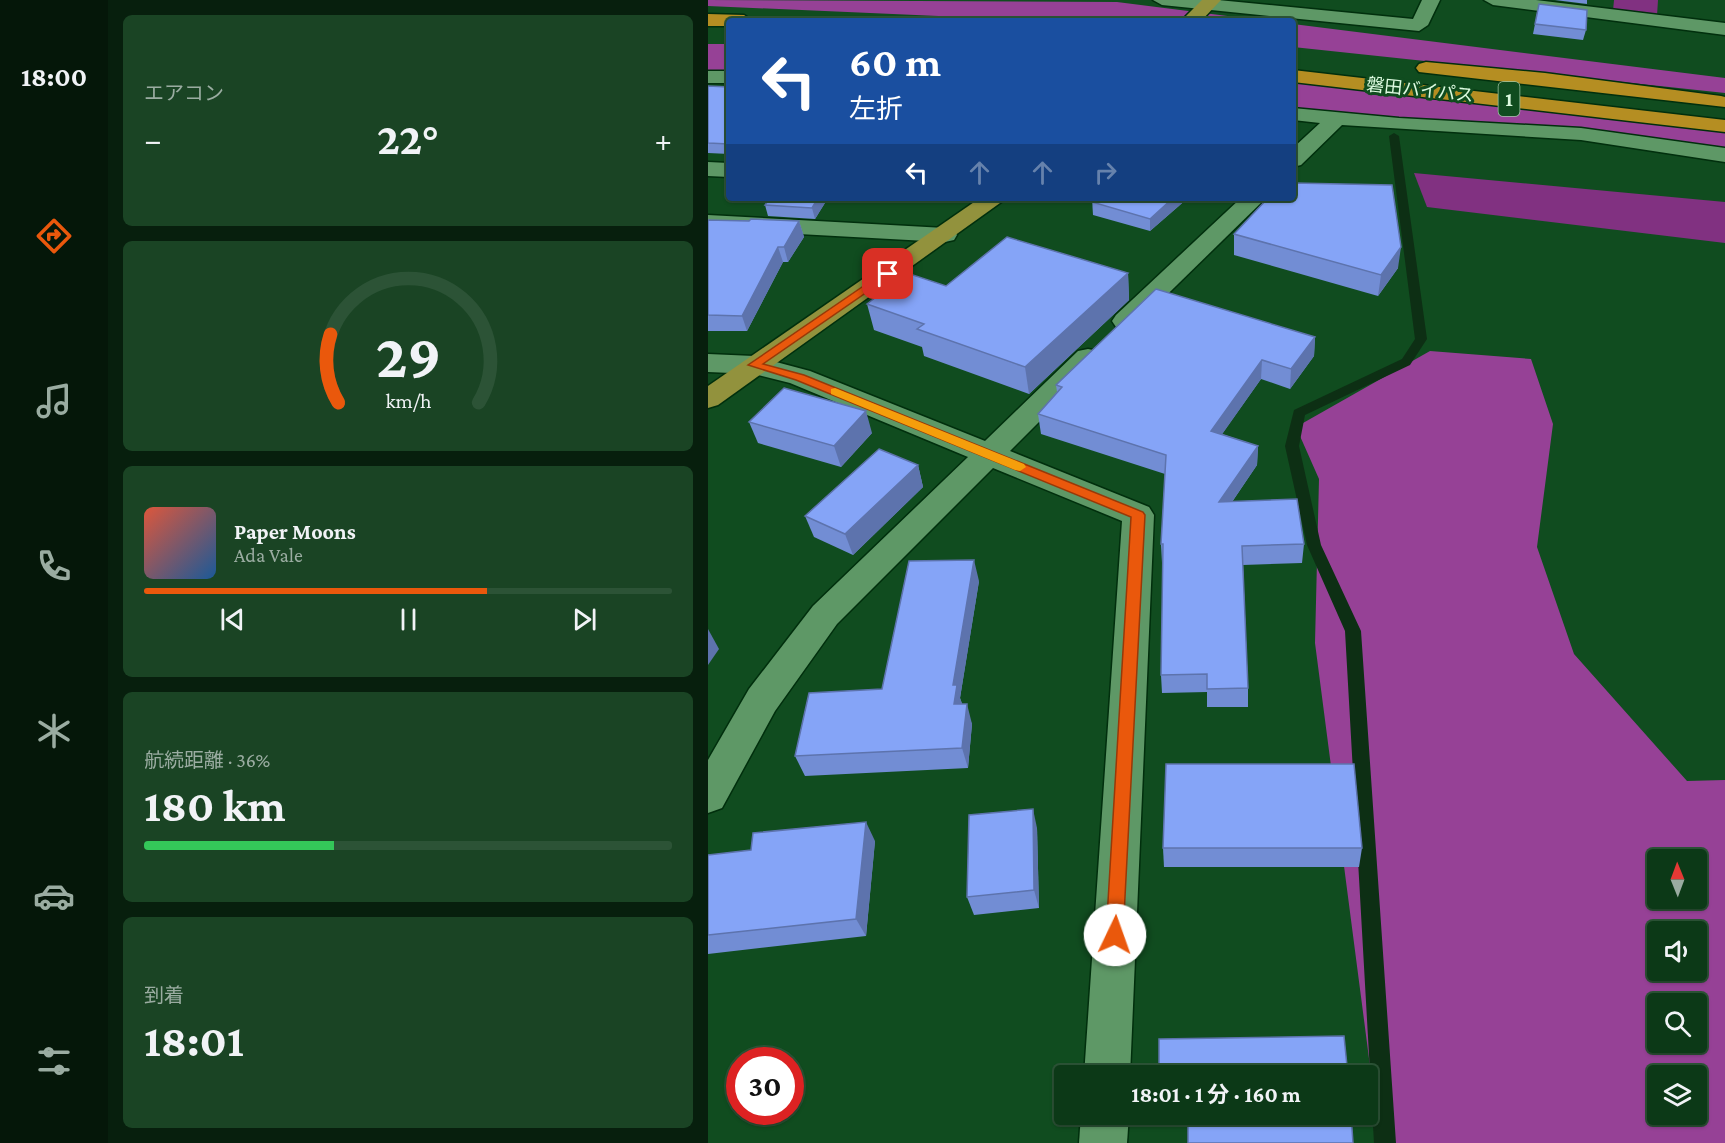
<!DOCTYPE html>
<html lang="ja">
<meta charset="utf-8">
<style>
:root{--surface:#0c3917;--page:#1a4424;--text:#f1f3f6;--muted:#9aaca1;--line:#2c5336;--accent:#ea580c}
body{margin:0;font-family:"Crimson Pro","Noto Sans JP",serif;background:var(--page);color:var(--text);height:100vh;display:flex;flex-direction:column;font-size:22px;white-space:nowrap}
*{box-sizing:border-box;margin:0}
p{font-size:20px;color:var(--muted)}
.icon{flex:none;width:33px;height:33px;fill:none;stroke:currentColor;stroke-width:2;stroke-linecap:round;stroke-linejoin:round}
.map{position:relative;flex:1;overflow:hidden}
.panel{display:flex;flex-direction:column;gap:15px;padding:15px;background:#071f0d;width:600px}
.panel>*{flex:none}
.hud{position:absolute;left:18px;top:18px;width:570px;height:183px;border-radius:6px;box-shadow:0 2px 4px #0004,0 0 0 2px var(--line);background:#1a4fa0;color:#fff;overflow:hidden}
.needle{width:39px;rotate:359deg}
.controls{position:absolute;left:939px;top:849px;display:grid;gap:12px}
.controls a{display:grid;place-items:center;width:60px;height:60px;border-radius:6px;background:var(--surface);box-shadow:0 2px 4px #0004,0 0 0 2px var(--line);font-size:30px}
.speed{position:absolute;left:18px;top:1047px;display:flex;gap:12px;font-size:30px;font-weight:700;text-align:center}
.speed>*{display:grid;place-content:center;width:78px;height:78px;border-radius:50%;background:var(--surface);box-shadow:0 2px 4px #0004,0 0 0 2px var(--line);line-height:1}
.speed .limit{border:9px solid #d22;background:#fff;color:#111}
.pin{position:absolute;display:grid;place-items:center;width:51px;height:51px;color:#fff;margin:-26px;border-radius:12px;box-shadow:0 3px 9px #0006}
.me{position:absolute;width:66px;margin:-33px;rotate:3deg;stroke-linejoin:round;filter:drop-shadow(0 0 4px #0008)}
.turn{display:flex;align-items:center;gap:21px;height:126px;padding:0 24px;font-size:27px}
.turn .icon{width:78px;height:78px;stroke-width:2.5}
.turn b{display:block;font-size:42px;line-height:51px}
.lanes{display:flex;align-items:center;height:57px;padding:0 24px;background:#0003;justify-content:center;gap:30px;direction:ltr}
.lanes .off{opacity:.35}
.big{font-size:45px;font-weight:700;line-height:1.1}
.panel .tile{flex:1;display:flex;flex-direction:column;justify-content:center;gap:9px;min-width:0;padding:0 21px;border-radius:9px;background:var(--page)}
.panel .dial{align-items:center;gap:0}
.dial svg{height:156px;overflow:visible;fill:none;stroke:var(--line);stroke-width:7;stroke-linecap:round;text-anchor:middle}
.dial text{fill:var(--text);stroke:none}
.song{display:flex;align-items:center;gap:18px}
.cover{width:72px;height:72px;border-radius:9px;background:linear-gradient(135deg,hsl(10 70% 55%),hsl(210 70% 35%))}
.played{height:6px;border-radius:3px;background:linear-gradient(90deg,var(--accent) 65%,var(--line) 65%)}
.keys{display:flex;justify-content:space-around;direction:ltr}
.heat{display:flex;justify-content:space-between;align-items:center;font-size:33px;direction:ltr}
.charge{height:9px;border-radius:4px;background:linear-gradient(90deg,#34c759 36%,var(--line) 0)}
.trip{position:absolute;left:346px;top:1065px;width:324px;height:60px;border-radius:6px;background:var(--surface);box-shadow:0 2px 4px #0004,0 0 0 2px var(--line);font-weight:700;line-height:60px;text-align:center}
main{display:flex;flex:1;min-height:0}
.dock{display:flex;flex-direction:column;width:108px;justify-content:space-around;align-items:center;background:#051709;color:var(--muted)}
.dock .icon{width:42px;height:42px}
.dock .active{color:var(--accent)}
.dock b{font-size:27px;color:var(--text)}
.map>svg:first-child{display:block}
</style>
<main>
<nav class="dock">
<b>18:00</b>
<svg class="icon active" aria-label="directions" viewBox="0 0 24 24"><path d="M12 3l9 9-9 9-9-9zM9 14v-3h6M13 9l2 2-2 2"/></svg>
<svg class="icon" aria-label="music" viewBox="0 0 24 24"><path d="M9 18V5l10-2v13"/><circle cx="6" cy="18" r="3"/><circle cx="16" cy="16" r="3"/></svg>
<svg class="icon" aria-label="phone" viewBox="0 0 24 24"><path d="M5 4h4l2 5-3 2q2 4 5 5l2-3 5 2v4C11 20 4 13 5 4z"/></svg>
<svg class="icon" aria-label="climate" viewBox="0 0 24 24"><path d="M12 3v18M4 7l16 10M4 17L20 7"/></svg>
<svg class="icon" aria-label="car" viewBox="0 0 24 24"><path d="M5 17H2v-5l4-1 3-4h7l3 4 3 1v5h-3M9 17h6M6 11h13"/><circle cx="7" cy="17" r="2"/><circle cx="17" cy="17" r="2"/></svg>
<svg class="icon" aria-label="filters" viewBox="0 0 24 24"><path d="M4 7h16M4 17h16"/><circle cx="9" cy="7" r="2"/><circle cx="15" cy="17" r="2"/></svg>
</nav>
<section class="panel">
<div class="tile"><p>エアコン</p>
<div class="heat"><a>−</a><b class="big">22°</b><a>+</a></div>
</div>
<div class="tile dial"><svg viewBox="0 0 100 80">
<path d="M14 69A42 42 0 1 1 86 69"/>
<path d="M14 69A42 42 0 0 1 10 34" stroke="#ea580c"/>
<text x="50" y="56" font-size="32" font-weight="700">29</text>
<text x="50" y="72" font-size="11">km/h</text>
</svg></div>
<div class="tile">
<div class="song"><i class="cover"></i><div><b>Paper Moons</b><p>Ada Vale</p></div></div>
<div class="played"></div>
<div class="keys"><svg class="icon" aria-label="previous" viewBox="0 0 24 24"><path d="M18 5L8 12l10 7zM5 5v14"/></svg><svg class="icon" aria-label="pause" viewBox="0 0 24 24"><path d="M8 5v14M16 5v14"/></svg><svg class="icon" aria-label="next" viewBox="0 0 24 24"><path d="M6 5l10 7-10 7zM19 5v14"/></svg></div>
</div>
<div class="tile"><p>航続距離 · 36%</p><b class="big">180 km</b><div class="charge"></div></div>
<div class="tile"><p>到着</p><b class="big">18:01</b></div>
</section>
<div class="map">
<svg width="1017" height="1143" viewBox="0 0 1017 1143">
<rect width="100%" height="100%" fill="#104c1f"/>
<g fill="#813181">
<path d="M906,0H950L949,16L905,11Z"/>
<path d="M706,173L1017,202V243L719,207Z"/>
</g>
<g fill="#964196" fill-rule="evenodd">
<path d="M0,0L409,2L559,21H345L0,6Z"/>
<path d="M585,24L1017,78V93L585,47Z"/>
<rect x="0" y="44" width="21" height="36"/>
<path d="M585,79L1017,126V155L585,112Z"/>
<path d="M722,351L823,359L845,424L829,547L866,654L979,781L1017,780V1143H672L607,643L611,479L588,427ZM950,860H988V898H950ZM950,932H988V970H950ZM950,1004H988V1042H950ZM950,1076H988V1114H950Z"/>
</g>
<g fill="none" stroke-linecap="round" stroke-linejoin="round">
<path fill="#0d2f14" fill-rule="evenodd" d="M686,133L691,136L719,339L702,365L597,415L591,446L613,545L653,631L688,1143H666L637,631L599,545L577,446L586,410L694,359L707,339L681,136Z"/>
<g stroke="#012f0d" stroke-width="3">
<g id="minor">
<path d="M445,0H510L705,19L714,0H732L720,25L711,31L454,5Z"/>
<path d="M776,0H828L1017,23V35L785,5Z"/>
<rect x="0" y="71" width="21" height="12"/>
<path d="M585,108L691,118L873,128L1017,148V162L873,140L634,125L593,165L585,167V148L612,123L585,120Z"/>
<path d="M0,162L21,163V177L0,176Z"/>
<path d="M533,198H558L426,327L417,329L408,327L404,321L408,315Z"/>
<path d="M0,215L237,228L246,230L249,235L246,240L237,242L0,229Z"/>
<path d="M380,349L390,351L394,357L390,363L302,451L441,507L446,515L422,1076H376L414,521L285,468L129,624L67,711L14,808L0,813V760L41,689L105,606L260,457L82,383L46,374L0,372V354L46,356L102,371L277,441L370,351Z"/>
<path d="M373,1114H421L419,1143H371Z"/>
</g>
</g>
<g stroke="#012f0d" stroke-width="3">
<g id="major">
<path d="M494,0H513L493,21H473Z"/>
<path d="M272,198H299L10,405L0,408V386Z"/>
</g>
</g>
<g stroke="#012f0d" stroke-width="3">
<g id="highway">
<path d="M0,14L36,15L45,21H21V26H0Z"/>
<path d="M718,62L837,73L1013,96L1017,97V107L711,72L708,68L711,64Z"/>
<path d="M585,70L1017,120V132L585,82Z"/>
</g>
</g>
<use href="#minor" fill="#5e9866" fill-rule="evenodd"/>
<use href="#major" fill="#92923d" fill-rule="evenodd"/>
<use href="#highway" fill="#b58e22" fill-rule="evenodd"/>
</g>
<g fill="#728dd4">
<path d="M847,0H879V4Z"/>
<path d="M831,4L878,30L875,40L825,34Z"/>
<path d="M0,86L21,87V154L0,153Z"/>
<path d="M120,198L107,219L60,216L57,205Z"/>
<path d="M384,198H480L442,231L385,215Z"/>
<path d="M0,220L91,221L96,237L80,262H75L39,331H0Z"/>
<path d="M526,234L690,268L670,296L526,255Z"/>
<path d="M420,273L421,300L321,394L216,356L214,347L166,330L159,304L238,286Z"/>
<path d="M607,337L606,356L582,389L553,379L514,434L550,446L549,465L524,502L596,544L594,563L535,565L540,688V707H499V692L454,693L453,675L455,563H454L453,544L457,474L333,434L330,414L349,392L348,385Z"/>
<path d="M41,422L164,433L133,467L50,443Z"/>
<path d="M210,465L215,487L145,555L106,537L97,516Z"/>
<path d="M271,581L252,698L254,704L264,724L260,768L97,776L87,756L174,689Z"/>
<path d="M329,828L331,908L266,915L259,897Z"/>
<path d="M167,841L158,936L0,954V855Z"/>
<path d="M455,848H654L651,867H456Z"/>
</g>
<g fill="#5d73ad">
<path d="M110,198H120L107,219L104,208Z"/>
<path d="M465,198H480L442,231V219Z"/>
<path d="M91,221L96,237L80,262L76,247Z"/>
<path d="M70,247L75,262L39,331L34,316Z"/>
<path d="M693,247L690,268L670,296L673,275Z"/>
<path d="M420,273L421,300L321,394L317,367Z"/>
<path d="M607,337L606,356L582,389L583,369Z"/>
<path d="M554,360L553,379L503,450V431Z"/>
<path d="M158,411L164,433L133,467L126,446Z"/>
<path d="M550,446L549,465L511,521V502Z"/>
<path d="M210,465L215,487L145,555L137,534Z"/>
<path d="M266,560L271,581L252,698L255,706L246,704L245,685Z"/>
<path d="M0,629L11,649L0,665Z"/>
<path d="M259,704L264,724L260,768L254,748Z"/>
<path d="M325,809L329,828L331,908L326,890Z"/>
<path d="M158,822L167,841L158,936L148,919Z"/>
</g>
<g fill="#85a4f7" stroke="#5d73ad" stroke-width="1.5">
<path d="M831,4L879,10L878,30L827,24Z"/>
<path d="M0,86L21,87V144L0,143Z"/>
<path d="M585,183L684,185L693,247L673,275L526,234L560,198H585Z"/>
<path d="M62,198H110L104,208L57,205Z"/>
<path d="M384,198H465L442,219L384,202Z"/>
<path d="M43,219L91,221L76,247H70L34,316L0,315V220L41,221Z"/>
<path d="M299,237L420,273L317,367L209,329L216,324L159,304L199,273L238,286Z"/>
<path d="M448,289L607,337L583,369L554,360L503,431L550,446L511,502L589,499L596,544L534,546L540,688L499,689V674L453,675L455,544H453L458,455L330,414L354,387L348,385Z"/>
<path d="M76,388L158,411L126,446L41,422Z"/>
<path d="M171,449L210,465L137,534L97,516Z"/>
<path d="M266,560L245,685H249L246,704H259L254,748L87,756L101,693L174,689L201,561Z"/>
<path d="M458,764H646L654,848H455Z"/>
<path d="M325,809L326,890L259,897L261,815Z"/>
<path d="M158,822L148,919L0,935V855L43,850L45,833Z"/>
<path d="M636,1036L640,1076H451V1039Z"/>
<path d="M480,1114H643L645,1143H480Z"/>
</g>
<path fill="#ea580c" stroke="#983908" stroke-width="1.5" d="M176,272L185,274L55,364L96,375L435,512L437,515L415,935L413,941L407,944L400,941L398,935L423,517L88,380L40,365Z"/>
<path fill="#f59e0b" d="M127,388L316,464L318,467L312,471L307,470L123,394V389Z"/>
<g text-anchor="middle" dominant-baseline="central" stroke-width="6" stroke-linejoin="round" paint-order="stroke">
<g font-size="18" fill="#ddfbe0" stroke="#104c1f">
<text transform="translate(712 90) rotate(6)">磐田バイパス</text>
</g>
<rect fill="#104c1f" stroke="#a0c6a6" stroke-width="1.5" x="790.5" y="82" width="21" height="34" rx="4.5"/>
<g font-size="20" font-weight="bold" fill="#ddfbe0">
<text x="801" y="99">1</text>
</g>
</g>
</svg>
<div class="controls">
<a><svg class="needle" viewBox="-14 -14 28 28"><path d="M0-13l5 13h-10z" fill="#e53935"/><path d="M0 13l5-13h-10z" fill="#9aaca1"/></svg></a>
<a><svg class="icon" aria-label="sound" viewBox="0 0 24 24"><path d="M4 9h4l5-4v14l-5-4H4zM17 9q2 3 0 6"/></svg></a>
<a><svg class="icon" aria-label="search" viewBox="0 0 24 24"><circle cx="10" cy="10" r="6"/><path d="M15 15l6 6"/></svg></a>
<a><svg class="icon" aria-label="layers" viewBox="0 0 24 24"><path d="M12 4l9 5-9 5-9-5zM3 14l9 5 9-5"/></svg></a>
</div>
<div class="speed"><div class="limit">30</div></div>
<div class="pin" style="left:180px;top:274px;background:#d93025"><svg class="icon" aria-label="arrive" viewBox="0 0 24 24"><path d="M6 21V4h12l-3 4 3 4H6"/></svg></div>
<svg class="me" style="left:407px;top:935px" viewBox="-20 -20 40 40"><circle r="19" fill="#fff"/><path d="M0-13L10 11 0 6-10 11z" fill="#ea580c"/></svg>
<div class="trip">18:01 · 1 分 · 160 m</div>
<div class="hud">
<div class="turn"><svg class="icon" aria-label="left" viewBox="0 0 24 24"><path d="M17 20v-9H6M10 6l-5 5 5 5"/></svg><div><b>60 m</b>左折</div></div>
<div class="lanes"><svg class="icon" aria-label="left" viewBox="0 0 24 24"><path d="M17 20v-9H6M10 6l-5 5 5 5"/></svg><svg class="icon off" aria-label="ahead" viewBox="0 0 24 24"><path d="M12 20V5M6 11l6-6 6 6"/></svg><svg class="icon off" aria-label="ahead" viewBox="0 0 24 24"><path d="M12 20V5M6 11l6-6 6 6"/></svg><svg class="icon off" aria-label="right" viewBox="0 0 24 24"><path d="M7 20v-9h11M14 6l5 5-5 5"/></svg></div>
</div>
</div>
</main>
